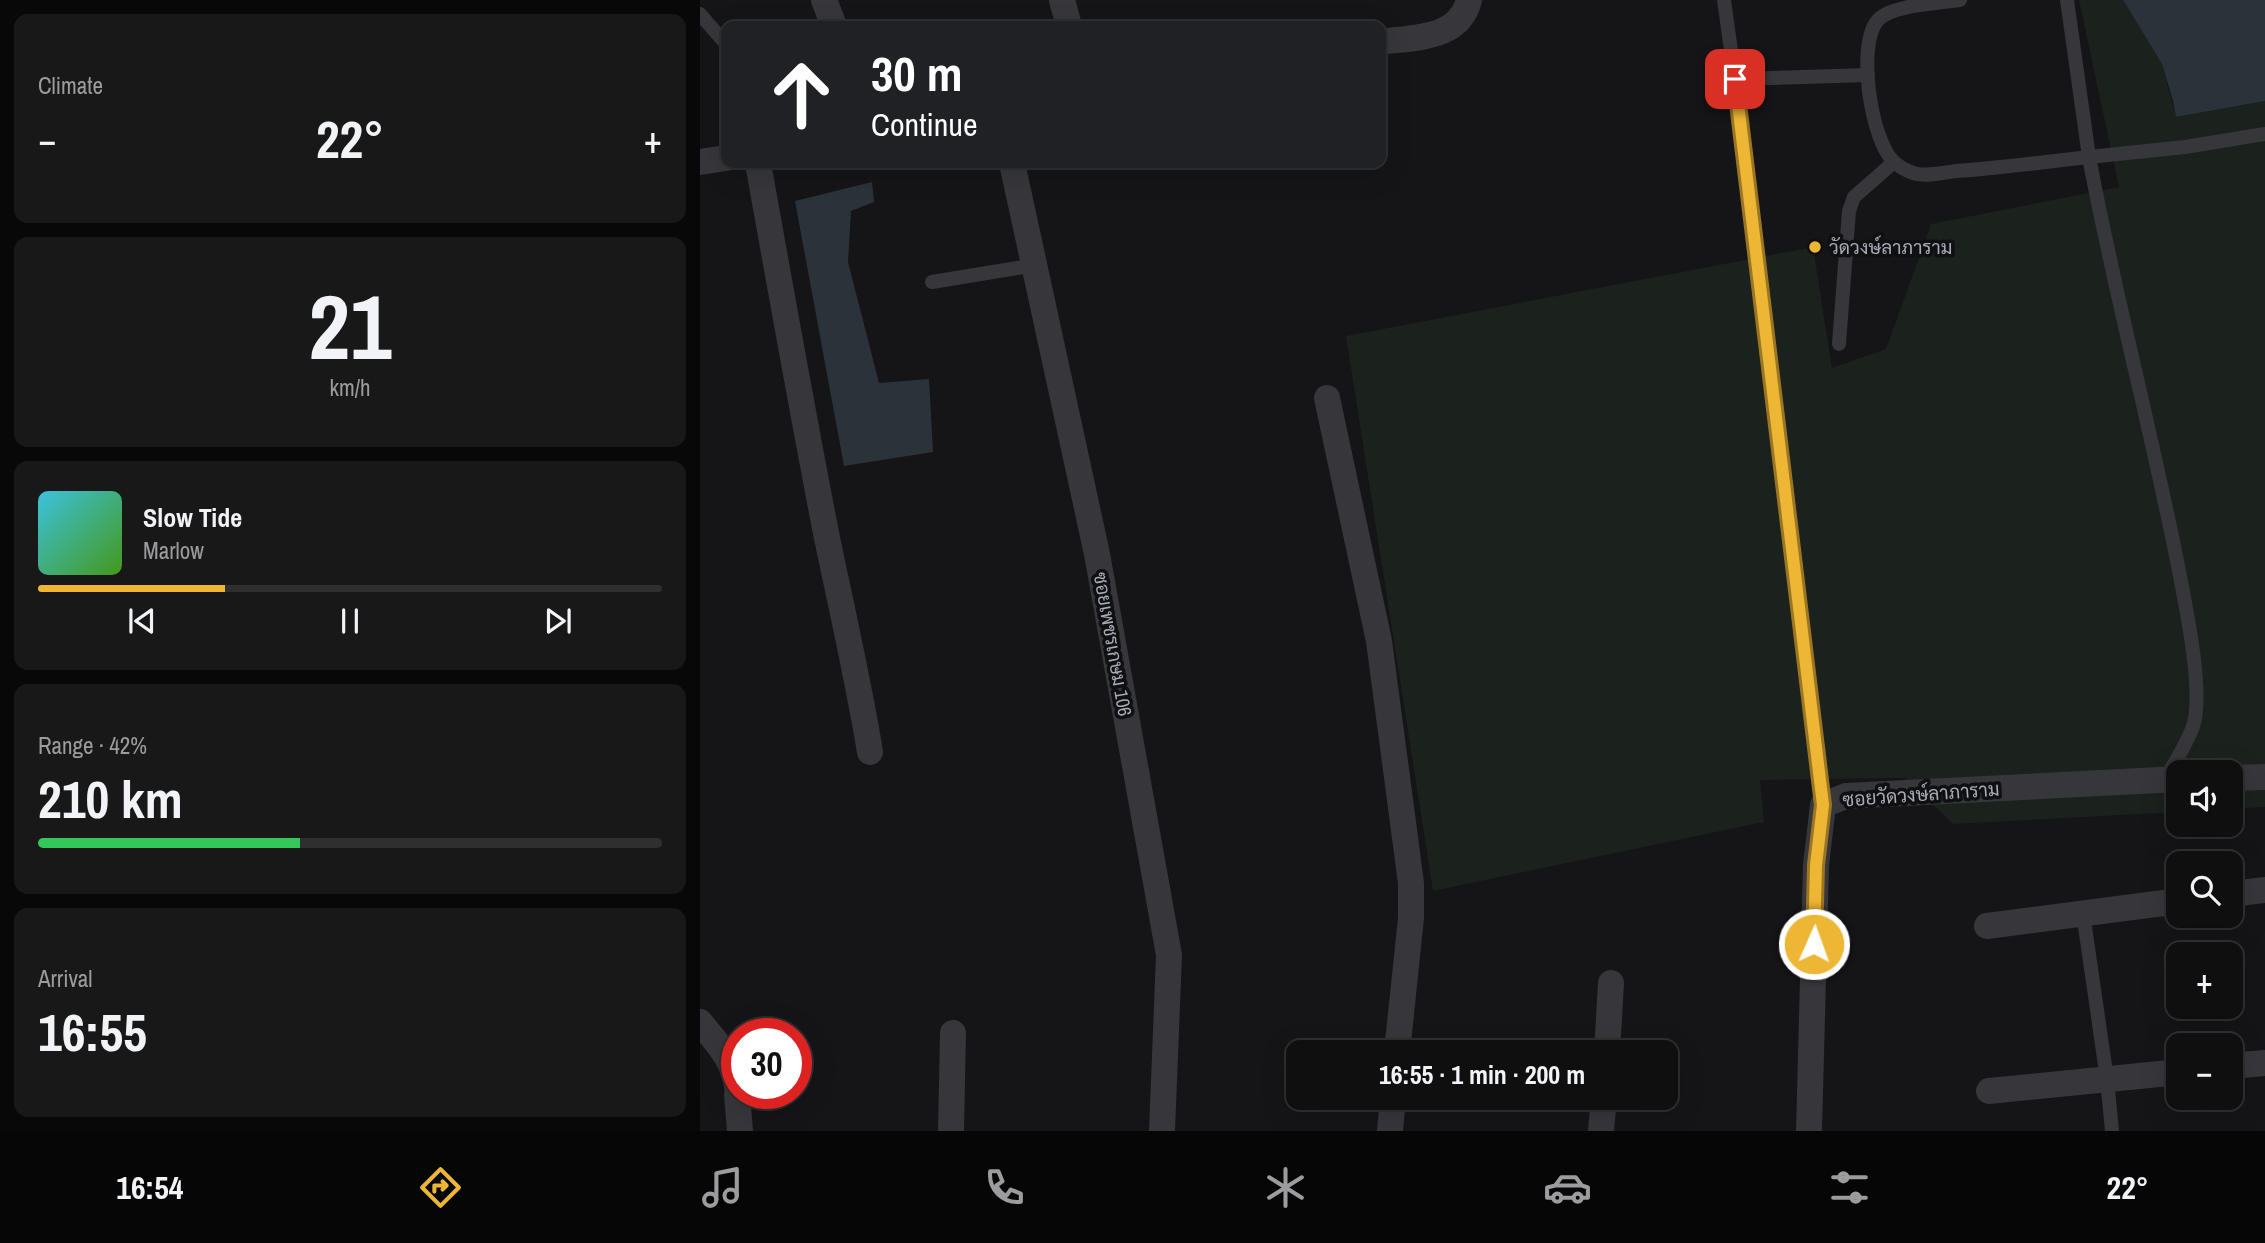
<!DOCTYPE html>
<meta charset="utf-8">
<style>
:root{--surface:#100f10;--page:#191819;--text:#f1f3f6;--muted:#9c9c9f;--line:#302f30;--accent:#eeb635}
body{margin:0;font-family:"Archivo Narrow",Sarabun,sans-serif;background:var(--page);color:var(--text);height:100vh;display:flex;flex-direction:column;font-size:26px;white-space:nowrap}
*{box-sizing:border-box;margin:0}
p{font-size:23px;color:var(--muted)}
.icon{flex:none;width:38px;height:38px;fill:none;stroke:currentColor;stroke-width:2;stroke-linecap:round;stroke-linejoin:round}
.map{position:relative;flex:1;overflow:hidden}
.drawer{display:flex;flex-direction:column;gap:14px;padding:14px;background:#090809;width:700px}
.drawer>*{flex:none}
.top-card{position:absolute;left:21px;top:21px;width:665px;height:147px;border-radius:14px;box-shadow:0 7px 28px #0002,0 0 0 2px var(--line);background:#202124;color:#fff;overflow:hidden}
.fabs{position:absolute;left:1466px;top:760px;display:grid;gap:14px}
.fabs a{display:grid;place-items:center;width:77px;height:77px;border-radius:14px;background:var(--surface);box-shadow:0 7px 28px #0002,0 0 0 2px var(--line);font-size:35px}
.speed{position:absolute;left:21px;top:1018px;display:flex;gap:14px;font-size:35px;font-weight:700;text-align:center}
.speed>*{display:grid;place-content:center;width:91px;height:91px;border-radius:50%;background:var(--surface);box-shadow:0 7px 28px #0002,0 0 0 2px var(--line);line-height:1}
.speed .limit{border:10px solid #d22;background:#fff;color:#111}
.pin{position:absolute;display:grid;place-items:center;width:60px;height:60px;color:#fff;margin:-30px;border-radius:14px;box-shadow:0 4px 10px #0006}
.me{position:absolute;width:77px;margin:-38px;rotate:2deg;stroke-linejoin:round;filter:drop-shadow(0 0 5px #0008)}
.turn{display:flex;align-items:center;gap:24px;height:147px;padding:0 35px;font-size:32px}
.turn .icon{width:91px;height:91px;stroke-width:2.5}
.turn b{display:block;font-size:49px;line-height:60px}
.big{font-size:52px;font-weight:700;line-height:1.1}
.drawer .card{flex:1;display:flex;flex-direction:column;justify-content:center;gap:10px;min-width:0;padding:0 24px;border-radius:14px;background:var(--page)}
.drawer .dial{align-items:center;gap:0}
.dial b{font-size:91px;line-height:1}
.song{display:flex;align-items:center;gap:21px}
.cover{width:84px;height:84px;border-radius:10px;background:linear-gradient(135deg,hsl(190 70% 55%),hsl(100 70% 35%))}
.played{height:7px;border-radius:4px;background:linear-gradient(90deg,var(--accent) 30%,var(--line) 30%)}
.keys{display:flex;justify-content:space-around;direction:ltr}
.heat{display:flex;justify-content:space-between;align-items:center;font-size:38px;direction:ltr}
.charge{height:10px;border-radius:5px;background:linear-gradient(90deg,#34c759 42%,var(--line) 0)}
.trip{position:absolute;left:586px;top:1040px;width:392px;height:70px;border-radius:14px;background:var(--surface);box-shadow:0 7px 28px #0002,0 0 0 2px var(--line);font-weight:700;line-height:70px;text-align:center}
.tab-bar{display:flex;height:112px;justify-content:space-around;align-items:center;background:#060606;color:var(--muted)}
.tab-bar .icon{width:49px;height:49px}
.tab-bar .on{color:var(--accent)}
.tab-bar b{font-size:32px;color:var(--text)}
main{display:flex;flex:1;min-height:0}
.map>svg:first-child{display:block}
</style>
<main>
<section class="drawer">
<div class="card"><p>Climate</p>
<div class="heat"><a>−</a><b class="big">22°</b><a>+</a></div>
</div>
<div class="card dial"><b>21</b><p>km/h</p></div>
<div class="card">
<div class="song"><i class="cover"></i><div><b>Slow Tide</b><p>Marlow</p></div></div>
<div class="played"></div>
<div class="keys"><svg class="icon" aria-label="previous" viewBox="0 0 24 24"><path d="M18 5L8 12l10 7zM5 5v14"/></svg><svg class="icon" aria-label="pause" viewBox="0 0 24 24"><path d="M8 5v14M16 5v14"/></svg><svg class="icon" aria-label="next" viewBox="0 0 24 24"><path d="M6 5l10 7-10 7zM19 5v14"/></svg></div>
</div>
<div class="card"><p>Range · 42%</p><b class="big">210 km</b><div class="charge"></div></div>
<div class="card"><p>Arrival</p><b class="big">16:55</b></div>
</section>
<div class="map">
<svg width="1565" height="1131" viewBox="0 0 1565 1131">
<rect width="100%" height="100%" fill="#151416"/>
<path fill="#1b211c" d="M1379,0H1423L1462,64L1476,117L1565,101V807L1531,809V772H1479V812L1253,824L1205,778L1060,780L1064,822L733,891L646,336L1113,247L1132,368L1186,349L1231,224L1419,187Z"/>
<g fill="#2b333a">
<path d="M1423,0H1565V101L1476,117L1473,101L1462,64Z"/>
<path d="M172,182L174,202L151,211L148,262L179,383L229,379L233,452L144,466L95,201Z"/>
</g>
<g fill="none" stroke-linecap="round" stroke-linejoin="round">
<g stroke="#36363b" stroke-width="14">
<path d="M1024,0L1035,79"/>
<path d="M1260,0C1240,3 1191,5 1178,20C1156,44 1171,141 1194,162C1198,166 1208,171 1213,173C1225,177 1243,173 1256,171C1300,168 1344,162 1389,157C1415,296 1452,432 1479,571C1486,608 1503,688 1494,723C1490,739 1473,765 1465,780"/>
<path d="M1367,0L1389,157L1485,147L1565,134"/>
<path d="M0,14L26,44"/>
<path d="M232,282L336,265"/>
<path d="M1139,344L1149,211L1154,197L1194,162"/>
<path d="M1123,805L1035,79L1168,75"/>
<path d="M1383,913L1407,1079L1412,1131"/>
</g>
<g stroke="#36363b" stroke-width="26">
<path d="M124,0L134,26"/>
<path d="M362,0L369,26"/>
<path d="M681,42C714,37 759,40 769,0"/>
<path d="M0,162L26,158"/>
<path d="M58,163C80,286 102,410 126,533C141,606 158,678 170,752"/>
<path d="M312,163L397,554L469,955L462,1131"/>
<path d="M627,398L679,641L711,883V918L697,1052"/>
<path d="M1531,778L1565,777"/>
<path d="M1531,894L1565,890"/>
<path d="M1287,926L1479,901"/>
<path d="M0,1022C16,1042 34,1060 37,1086"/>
<path d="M907,1052L911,983"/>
<path d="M1531,1066L1565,1063"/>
<path d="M1289,1091L1479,1072"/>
<path d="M37,1094L40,1131"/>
<path d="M251,1131L253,1033"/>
<path d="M690,1131L693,1097"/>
<path d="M901,1131L904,1097"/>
<path d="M1109,1131L1116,865L1123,805L1146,796L1479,779"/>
</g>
</g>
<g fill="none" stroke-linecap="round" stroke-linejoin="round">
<g stroke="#9b7622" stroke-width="18">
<path id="route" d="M1035,79L1123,805L1116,865L1114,944"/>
</g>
<use href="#route" stroke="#eeb635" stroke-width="12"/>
</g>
<circle fill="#eeb635" stroke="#100f11" stroke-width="2.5" cx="1115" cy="247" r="7"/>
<g text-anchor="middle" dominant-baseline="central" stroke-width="7" stroke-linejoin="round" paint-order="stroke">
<g font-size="19" fill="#a6abb6" stroke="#100f11" text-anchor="start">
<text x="1129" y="247">วัดวงษ์ลาภาราม</text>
</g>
<g font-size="19" fill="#a6abb6" stroke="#100f11">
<text transform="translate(413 644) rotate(80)">ซอยเพชรเกษม 106</text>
<text transform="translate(1221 794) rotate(-4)">ซอยวัดวงษ์ลาภาราม</text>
</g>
</g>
</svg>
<div class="fabs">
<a><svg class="icon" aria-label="sound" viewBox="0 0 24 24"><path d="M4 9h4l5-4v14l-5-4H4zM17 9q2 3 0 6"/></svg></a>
<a><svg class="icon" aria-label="search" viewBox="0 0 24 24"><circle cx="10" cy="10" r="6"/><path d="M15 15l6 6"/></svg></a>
<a>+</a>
<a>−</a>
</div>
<div class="speed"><div class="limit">30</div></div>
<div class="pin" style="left:1035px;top:79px;background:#d93025"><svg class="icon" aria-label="arrive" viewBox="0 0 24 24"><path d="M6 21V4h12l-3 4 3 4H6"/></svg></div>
<svg class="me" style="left:1114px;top:944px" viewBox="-20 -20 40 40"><circle r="17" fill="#eeb635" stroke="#fff" stroke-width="3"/><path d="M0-11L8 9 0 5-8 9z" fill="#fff"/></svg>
<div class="trip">16:55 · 1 min · 200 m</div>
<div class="top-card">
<div class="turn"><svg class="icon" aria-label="ahead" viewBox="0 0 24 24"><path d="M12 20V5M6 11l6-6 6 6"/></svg><div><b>30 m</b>Continue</div></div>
</div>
</div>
</main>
<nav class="tab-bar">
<b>16:54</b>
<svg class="icon on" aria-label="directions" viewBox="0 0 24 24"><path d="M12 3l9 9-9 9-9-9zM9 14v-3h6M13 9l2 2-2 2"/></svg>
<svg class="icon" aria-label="music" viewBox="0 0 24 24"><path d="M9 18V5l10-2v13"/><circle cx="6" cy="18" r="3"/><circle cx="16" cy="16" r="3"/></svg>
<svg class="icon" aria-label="phone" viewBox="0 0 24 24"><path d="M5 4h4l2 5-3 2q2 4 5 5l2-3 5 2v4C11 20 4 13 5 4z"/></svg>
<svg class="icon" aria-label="climate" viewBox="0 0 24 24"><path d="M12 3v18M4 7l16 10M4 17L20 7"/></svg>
<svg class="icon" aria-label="car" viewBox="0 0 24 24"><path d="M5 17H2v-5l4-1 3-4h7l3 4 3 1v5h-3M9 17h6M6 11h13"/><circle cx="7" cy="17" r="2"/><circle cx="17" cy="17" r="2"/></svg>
<svg class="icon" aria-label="filters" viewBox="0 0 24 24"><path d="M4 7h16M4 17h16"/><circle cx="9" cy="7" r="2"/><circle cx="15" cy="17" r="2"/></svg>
<b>22°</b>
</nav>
